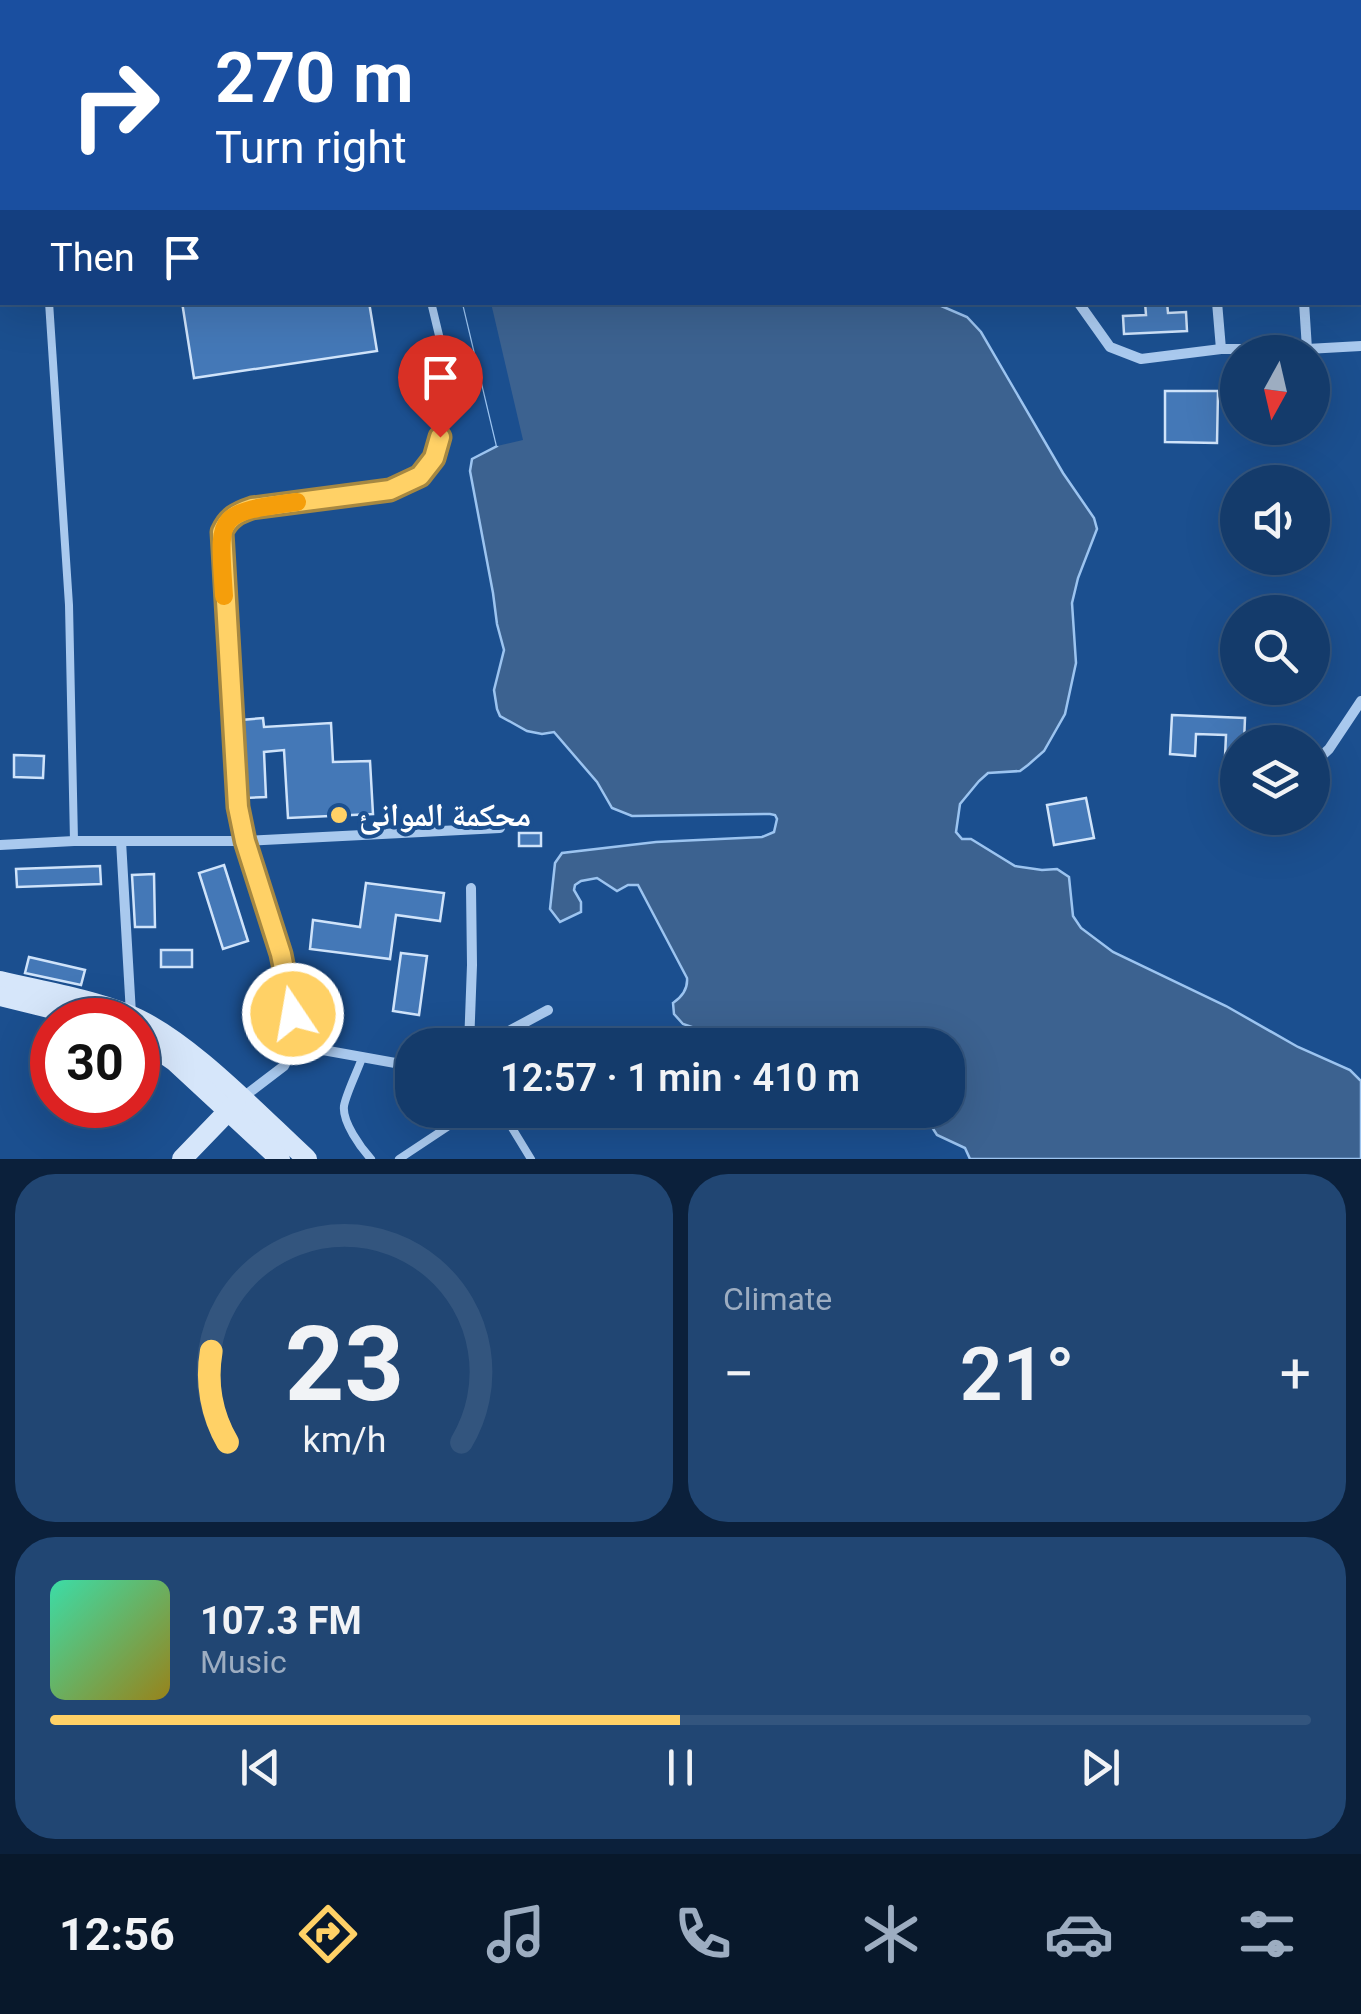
<!DOCTYPE html>
<meta charset="utf-8">
<style>
:root{--surface:#143b6b;--page:#214673;--text:#f1f3f6;--muted:#9dadc1;--line:#33557e;--accent:#ffd166}
body{margin:0;font-family:Roboto,"Noto Naskh Arabic",sans-serif;background:var(--page);color:var(--text);height:100vh;display:flex;flex-direction:column;font-size:38px;white-space:nowrap}
*{box-sizing:border-box;margin:0}
p{font-size:32px;color:var(--muted)}
.icon{flex:none;width:55px;height:55px;fill:none;stroke:currentColor;stroke-width:2;stroke-linecap:round;stroke-linejoin:round}
.map{position:relative;height:1159px;overflow:hidden}
.side{display:flex;flex-direction:column;gap:15px;padding:15px;background:#0b203b;flex:1}
.side>*{flex:none}
.guide{position:absolute;left:0px;top:0px;width:1362px;height:305px;box-shadow:0 10px 40px #0002,0 0 0 2px var(--line);background:#1a4fa0;color:#fff;overflow:hidden}
.needle{width:65px;rotate:188deg}
.buttons{position:absolute;left:1220px;top:335px;display:grid;gap:20px}
.buttons a{display:grid;place-items:center;width:110px;height:110px;border-radius:50%;background:var(--surface);box-shadow:0 10px 40px #0002,0 0 0 2px var(--line);font-size:50px}
.speed{position:absolute;left:30px;top:998px;display:flex;gap:20px;font-size:50px;font-weight:700;text-align:center}
.speed>*{display:grid;place-content:center;width:130px;height:130px;border-radius:50%;background:var(--surface);box-shadow:0 10px 40px #0002,0 0 0 2px var(--line);line-height:1}
.speed .limit{border:15px solid #d22;background:#fff;color:#111}
.pin{position:absolute;display:grid;place-items:center;width:85px;height:85px;color:#fff;margin:-102px -42px;border-radius:50% 50% 50% 0;rotate:-45deg;box-shadow:0 0 10px #0007}
.pin .icon{rotate:45deg}
.me{position:absolute;width:110px;margin:-55px;rotate:348deg;stroke-linejoin:round;filter:drop-shadow(0 0 8px #0008)}
.turn{display:flex;align-items:center;gap:35px;height:210px;padding:0 50px;font-size:45px}
.turn .icon{width:130px;height:130px;stroke-width:2.5}
.turn b{display:block;font-size:70px;line-height:85px}
.then{display:flex;align-items:center;height:95px;padding:0 50px;background:#0003;gap:20px;font-size:38px}
.big{font-size:75px;font-weight:600;line-height:1.1}
.side .widget{flex:1;display:flex;flex-direction:column;justify-content:center;gap:15px;min-width:0;padding:0 35px;border-radius:40px;background:var(--page)}
.side .dial{align-items:center;gap:0}
.dial svg{height:260px;overflow:visible;fill:none;stroke:var(--line);stroke-width:7;stroke-linecap:round;text-anchor:middle}
.dial text{fill:var(--text);stroke:none}
.song{display:flex;align-items:center;gap:30px}
.cover{width:120px;height:120px;border-radius:15px;background:linear-gradient(135deg,hsl(160 70% 55%),hsl(50 70% 35%))}
.played{height:10px;border-radius:5px;background:linear-gradient(90deg,var(--accent) 50%,var(--line) 50%)}
.keys{display:flex;justify-content:space-around;direction:ltr}
.heat{display:flex;justify-content:space-between;align-items:center;font-size:55px;direction:ltr}
.side .tiles{flex:1;display:grid;gap:15px;grid-template-columns:1fr 1fr}
.widget:last-child{grid-column:span 2}
.trip{position:absolute;left:395px;top:1028px;width:570px;height:100px;border-radius:40px;background:var(--surface);box-shadow:0 10px 40px #0002,0 0 0 2px var(--line);font-weight:600;line-height:100px;text-align:center}
.menu{display:flex;height:160px;justify-content:space-around;align-items:center;background:#08182b;color:var(--muted)}
.menu .icon{width:70px;height:70px}
.menu .current{color:var(--accent)}
.menu b{font-size:45px;color:var(--text)}
.map>svg:first-child{display:block}
</style>
<div class="map">
<svg width="1361" height="1159" viewBox="0 0 1361 1159">
<rect width="100%" height="100%" fill="#1b4f8f"/>
<g fill="#3c6290" stroke="#9cc4f0" stroke-width="2.5">
<rect x="396" y="0" width="396" height="2"/>
<path d="M932,302L967,317L981,332L1063,473L1094,518L1097,529L1078,578L1072,603L1076,663L1065,714L1044,751L1028,765L1020,771L988,773L979,781L960,804L956,832L962,839H971L1015,866L1042,870L1057,869L1069,877L1073,916L1081,928L1113,952L1226,1006L1298,1047L1350,1070L1361,1081V1159H970L965,1148L937,1135L921,1110H948V1045H850L792,1028L751,1037L712,1034L683,1024L674,1014L673,1003C682,997 688,989 687,978L638,885H628L617,891L597,878L581,881L575,885L574,890L581,902V912L560,922L550,909L555,863L562,853L656,842L762,837L774,832L777,819L775,815L770,814L632,816L612,808L597,782L554,732L542,734L527,731L500,716L497,709L494,690L504,650L497,624L493,593L470,471L472,459L497,446L463,303Z"/>
</g>
<path fill="#1b4f8f" d="M463,303H491L523,440L497,446Z"/>
<g fill="#4478b7" stroke="#cfe3fa" stroke-width="2.5">
<path d="M182,302H369L377,351L194,378Z"/>
<path d="M1145,302H1167L1168,313L1186,312L1187,331L1124,334L1123,316L1146,315Z"/>
<path d="M1165,391H1218L1217,443L1165,442Z"/>
<path d="M1172,715L1245,718L1244,742H1238V757H1225L1226,735L1196,734L1195,756L1170,754Z"/>
<path d="M263,718L264,727L331,723L333,762L370,761L373,814L288,818L284,750L264,752L266,797L245,798L241,720Z"/>
<path d="M14,755L44,756L43,778L14,777Z"/>
<path d="M1086,798L1094,838L1054,845L1047,805Z"/>
<rect x="519" y="833" width="22" height="13"/>
<path d="M224,865L248,941L223,949L199,873Z"/>
<path d="M100,866L101,884L17,887L16,869Z"/>
<path d="M154,874L155,927H135L132,875Z"/>
<path d="M366,883L444,893L440,921L396,915L390,959L310,949L313,920L360,927Z"/>
<rect x="161" y="950" width="31" height="17"/>
<path d="M401,953L427,956L419,1015L393,1011Z"/>
<path d="M29,957L85,970L81,985L25,973Z"/>
</g>
<g fill="none" stroke-linecap="round" stroke-linejoin="round">
<g stroke="#a9c9ee" stroke-width="8">
<path d="M37,0V2"/>
<path d="M352,0L353,2"/>
<path d="M1066,2V0"/>
<path d="M49,302L69,605L74,841"/>
<path d="M245,841L238,807L222,532C228,518 238,513 252,508L390,490L420,476L434,458L440,437L443,352L431,302"/>
<path d="M362,1058C358,1070 346,1094 344,1106C342,1122 361,1148 371,1159"/>
<path d="M501,1110L531,1159"/>
<path d="M399,1159L473,1110"/>
</g>
<g stroke="#a9c9ee" stroke-width="10">
<path d="M910,0L911,2"/>
<path d="M987,0V2"/>
<path d="M1205,0V2"/>
<path d="M1360,127H1361"/>
<path d="M1078,302L1110,347L1141,359L1221,349H1307L1361,346"/>
<path d="M1217,302L1221,349"/>
<path d="M1304,302L1307,349"/>
<path d="M1312,765L1329,749L1361,701"/>
<path d="M121,841L131,1014"/>
<path d="M245,841L500,828"/>
<path d="M0,845L74,841H245L281,954L293,1014L295,1045L284,1066L242,1098"/>
<path d="M295,1045L412,1066"/>
<path d="M469,1045L472,965L471,888"/>
<path d="M483,1045L548,1010"/>
</g>
<g stroke="#d6e6fa" stroke-width="20">
<path d="M0,981C42,991 87,998 127,1014C186,1037 259,1115 307,1159"/>
<path d="M0,996L98,1020"/>
<path d="M138,1036L174,1061L280,1159"/>
<path d="M182,1159L236,1103"/>
</g>
</g>
<g fill="none" stroke-linecap="round" stroke-linejoin="round">
<g stroke="#a68842" stroke-width="25">
<path id="route" d="M293,1014L281,954L245,841L238,807L222,532C228,518 237,513 252,508L390,490L420,476L434,458L440,437"/>
</g>
<use href="#route" stroke="#ffd166" stroke-width="18"/>
<path stroke="#f59e0b" stroke-width="18" d="M224,596C219,515 213,513 297,502"/>
</g>
<circle fill="#ffd166" stroke="#1b4f8f" stroke-width="4" cx="339" cy="815" r="10"/>
<g text-anchor="middle" dominant-baseline="central" stroke-width="8" stroke-linejoin="round" paint-order="stroke">
<g font-size="32" font-weight="bold" fill="#fff" stroke="#1b4f8f" text-anchor="start">
<text x="359" y="815">محكمة الموانئ</text>
</g>
</g>
</svg>
<div class="buttons">
<a><svg class="needle" viewBox="-14 -14 28 28"><path d="M0-13l5 13h-10z" fill="#e53935"/><path d="M0 13l5-13h-10z" fill="#9dadc1"/></svg></a>
<a><svg class="icon" aria-label="sound" viewBox="0 0 24 24"><path d="M4 9h4l5-4v14l-5-4H4zM17 9q2 3 0 6"/></svg></a>
<a><svg class="icon" aria-label="search" viewBox="0 0 24 24"><circle cx="10" cy="10" r="6"/><path d="M15 15l6 6"/></svg></a>
<a><svg class="icon" aria-label="layers" viewBox="0 0 24 24"><path d="M12 4l9 5-9 5-9-5zM3 14l9 5 9-5"/></svg></a>
</div>
<div class="speed"><div class="limit">30</div></div>
<div class="pin" style="left:440px;top:437px;background:#d93025"><svg class="icon" aria-label="arrive" viewBox="0 0 24 24"><path d="M6 21V4h12l-3 4 3 4H6"/></svg></div>
<svg class="me" style="left:293px;top:1014px" viewBox="-20 -20 40 40"><circle r="17" fill="#ffd166" stroke="#fff" stroke-width="3"/><path d="M0-11L8 9 0 5-8 9z" fill="#fff"/></svg>
<div class="trip">12:57 · 1 min · 410 m</div>
<div class="guide">
<div class="turn"><svg class="icon" aria-label="right" viewBox="0 0 24 24"><path d="M7 20v-9h11M14 6l5 5-5 5"/></svg><div><b>270 m</b>Turn right</div></div>
<div class="then">Then<svg class="icon" aria-label="arrive" viewBox="0 0 24 24"><path d="M6 21V4h12l-3 4 3 4H6"/></svg></div>
</div>
</div>
<section class="side">
<div class="tiles">
<div class="widget dial"><svg viewBox="0 0 100 80">
<path d="M14 69A42 42 0 1 1 86 69"/>
<path d="M14 69A42 42 0 0 1 9 41" stroke="#ffd166"/>
<text x="50" y="56" font-size="32" font-weight="700">23</text>
<text x="50" y="72" font-size="11">km/h</text>
</svg></div>
<div class="widget"><p>Climate</p>
<div class="heat"><a>−</a><b class="big">21°</b><a>+</a></div>
</div>
<div class="widget">
<div class="song"><i class="cover"></i><div><b>107.3 FM</b><p>Music</p></div></div>
<div class="played"></div>
<div class="keys"><svg class="icon" aria-label="previous" viewBox="0 0 24 24"><path d="M18 5L8 12l10 7zM5 5v14"/></svg><svg class="icon" aria-label="pause" viewBox="0 0 24 24"><path d="M8 5v14M16 5v14"/></svg><svg class="icon" aria-label="next" viewBox="0 0 24 24"><path d="M6 5l10 7-10 7zM19 5v14"/></svg></div>
</div>
</div>
</section>
<nav class="menu">
<b>12:56</b>
<svg class="icon current" aria-label="directions" viewBox="0 0 24 24"><path d="M12 3l9 9-9 9-9-9zM9 14v-3h6M13 9l2 2-2 2"/></svg>
<svg class="icon" aria-label="music" viewBox="0 0 24 24"><path d="M9 18V5l10-2v13"/><circle cx="6" cy="18" r="3"/><circle cx="16" cy="16" r="3"/></svg>
<svg class="icon" aria-label="phone" viewBox="0 0 24 24"><path d="M5 4h4l2 5-3 2q2 4 5 5l2-3 5 2v4C11 20 4 13 5 4z"/></svg>
<svg class="icon" aria-label="climate" viewBox="0 0 24 24"><path d="M12 3v18M4 7l16 10M4 17L20 7"/></svg>
<svg class="icon" aria-label="car" viewBox="0 0 24 24"><path d="M5 17H2v-5l4-1 3-4h7l3 4 3 1v5h-3M9 17h6M6 11h13"/><circle cx="7" cy="17" r="2"/><circle cx="17" cy="17" r="2"/></svg>
<svg class="icon" aria-label="filters" viewBox="0 0 24 24"><path d="M4 7h16M4 17h16"/><circle cx="9" cy="7" r="2"/><circle cx="15" cy="17" r="2"/></svg>
</nav>
